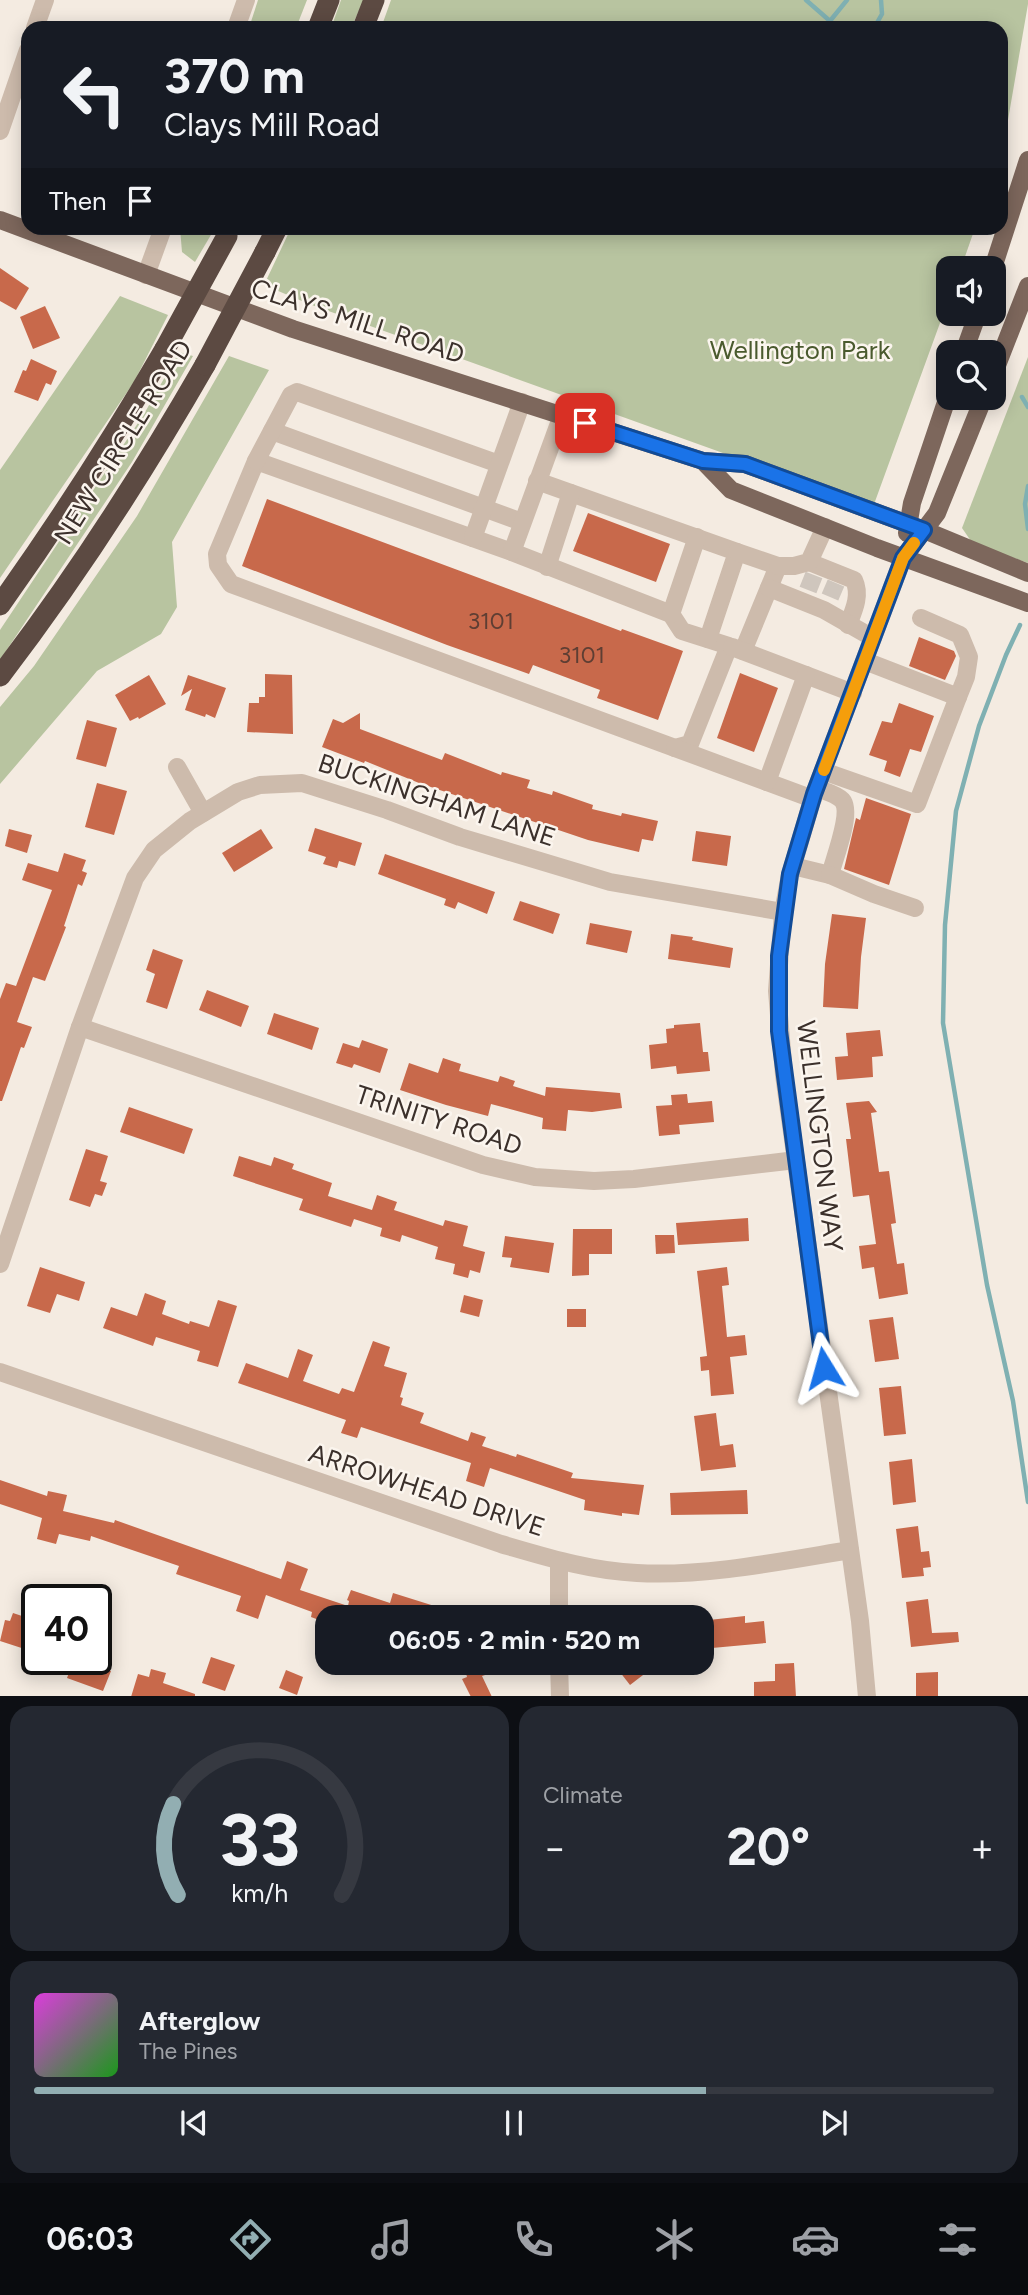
<!DOCTYPE html>
<meta charset="utf-8">
<style>
:root{--surface:#171b24;--page:#242831;--text:#f1f3f6;--muted:#9ea1a6;--line:#363941;--accent:#92aeb2}
body{margin:0;font-family:Figtree,sans-serif;background:var(--page);color:var(--text);height:100vh;display:flex;flex-direction:column;font-size:26px;white-space:nowrap}
*{box-sizing:border-box;margin:0}
p{font-size:23px;color:var(--muted)}
.icon{flex:none;width:38px;height:38px;fill:none;stroke:currentColor;stroke-width:2;stroke-linecap:round;stroke-linejoin:round}
.map{position:relative;height:1696px;overflow:hidden}
.drawer{display:flex;flex-direction:column;gap:10px;padding:10px;background:#0d0f14;flex:1}
.drawer>*{flex:none}
.guide{position:absolute;left:21px;top:21px;width:987px;height:214px;border-radius:21px;box-shadow:0 4px 18px #0003;background:#171b24;color:var(--text);overflow:hidden}
.fabs{position:absolute;left:936px;top:256px;display:grid;gap:14px}
.fabs a{display:grid;place-items:center;width:70px;height:70px;border-radius:14px;background:var(--surface);box-shadow:0 4px 18px #0003;font-size:35px}
.speed{position:absolute;left:21px;top:1584px;display:flex;gap:14px;font-size:35px;font-weight:700;text-align:center}
.speed>*{display:grid;place-content:center;width:91px;height:91px;border-radius:50%;background:var(--surface);box-shadow:0 4px 18px #0003;line-height:1}
.speed .limit{border:4px solid #111;border-radius:10px;background:#fff;color:#111}
.pin{position:absolute;display:grid;place-items:center;width:60px;height:60px;color:#fff;margin:-30px;border-radius:14px;box-shadow:0 4px 10px #0006}
.me{position:absolute;width:77px;margin:-38px;rotate:352deg;stroke-linejoin:round;filter:drop-shadow(0 0 5px #0008)}
.turn{display:flex;align-items:center;gap:24px;height:147px;padding:0 28px;font-size:32px}
.turn .icon{width:91px;height:91px;stroke-width:2.5}
.turn b{display:block;font-size:49px;line-height:60px}
.then{display:flex;align-items:center;height:66px;padding:0 28px;background:#0003;gap:14px;font-size:26px}
.big{font-size:52px;font-weight:700;line-height:1.1}
.drawer .card{flex:1;display:flex;flex-direction:column;justify-content:center;gap:10px;min-width:0;padding:0 24px;border-radius:21px;background:var(--page)}
.drawer .dial{align-items:center;gap:0}
.dial svg{height:182px;overflow:visible;fill:none;stroke:var(--line);stroke-width:7;stroke-linecap:round;text-anchor:middle}
.dial text{fill:var(--text);stroke:none}
.song{display:flex;align-items:center;gap:21px}
.cover{width:84px;height:84px;border-radius:10px;background:linear-gradient(135deg,hsl(300 70% 55%),hsl(120 70% 35%))}
.played{height:7px;border-radius:4px;background:linear-gradient(90deg,var(--accent) 70%,var(--line) 70%)}
.keys{display:flex;justify-content:space-around;direction:ltr}
.heat{display:flex;justify-content:space-between;align-items:center;font-size:38px;direction:ltr}
.drawer .tiles{flex:1;display:grid;gap:10px;grid-template-columns:1fr 1fr}
.card:last-child{grid-column:span 2}
.trip{position:absolute;left:315px;top:1605px;width:399px;height:70px;border-radius:21px;background:var(--surface);box-shadow:0 4px 18px #0003;font-weight:700;line-height:70px;text-align:center}
.menu{display:flex;height:112px;justify-content:space-around;align-items:center;background:#090b0e;color:var(--muted)}
.menu .icon{width:49px;height:49px}
.menu .on{color:var(--accent)}
.menu b{font-size:32px;color:var(--text)}
.map>svg:first-child{display:block}
</style>
<div class="map">
<svg width="1028" height="1697" viewBox="0 0 1028 1697">
<rect width="100%" height="100%" fill="#f4ebe1"/>
<g fill="#b8c4a0">
<path d="M258,0H307L296,28H249Z"/>
<path d="M341,0H364L351,28H331Z"/>
<path d="M391,0H1028V4L1008,120L1001,147V28H381Z"/>
<path d="M180,228H215L195,262L182,252Z"/>
<path d="M291,228H975L961,268H948V301L873,507L309,304L264,285Z"/>
<path d="M120,296L168,315L134,382L0,578V470Z"/>
<path d="M179,352L193,356L132,462L0,660V630L144,414Z"/>
<path d="M229,356L269,370L172,542L177,607L161,634L97,671L0,784V707L34,666L137,516Z"/>
<path d="M1028,357V563L973,544L962,528Z"/>
</g>
<g fill="none" stroke-linecap="round" stroke-linejoin="round">
<g stroke="#7fb0b2" stroke-width="4.5">
<path d="M806,0L830,21L847,0"/>
<path d="M874,28L882,14L881,0"/>
<path d="M900,228L902,232"/>
<path d="M1022,397L1028,407"/>
<path d="M1028,486L1025,504L1028,529"/>
<path d="M1020,625L1006,655L979,726L956,811L945,925L943,1023L987,1285L1013,1401L1028,1502"/>
</g>
</g>
<g fill="#c8694b">
<path d="M0,268L29,288L16,310L0,301Z"/>
<path d="M45,306L60,338L33,349L20,317Z"/>
<path d="M31,359L57,371L51,385L46,383L38,401L14,392L23,370L26,371Z"/>
<path d="M267,499L621,631L622,629L683,651L658,720L597,698L600,690L533,665L529,674L447,645L242,566Z"/>
<path d="M588,513L670,544L656,582L573,551Z"/>
<path d="M919,637L954,651L956,656L945,680L909,666Z"/>
<path d="M740,673L778,688L754,752L717,738Z"/>
<path d="M265,674L292,675L293,734L247,732L249,703H259V697H265Z"/>
<path d="M149,675L166,704L139,719L138,717L130,721L115,695Z"/>
<path d="M188,675L226,688L215,718L206,714L205,717L185,710L192,689L181,696Z"/>
<path d="M899,703L934,716L921,752L910,749L900,777L884,771L887,761L869,755L882,721L892,723Z"/>
<path d="M360,713V729L442,760L445,753L501,775L502,772L530,780L527,788L552,795L553,791L570,797L593,805L592,809L621,816L622,813L658,821L653,841L642,839L639,852L588,840L419,783L365,761L364,763L322,747L333,719L343,723Z"/>
<path d="M87,720L117,728L106,767L76,759Z"/>
<path d="M97,783L127,791L114,835L85,827Z"/>
<path d="M866,798L911,814L889,885L844,869L856,818L860,820Z"/>
<path d="M315,828L362,843L355,866L339,861L337,868L323,864L326,857L308,851Z"/>
<path d="M9,829L32,835L27,853L5,846Z"/>
<path d="M261,829L273,848L234,872L222,853Z"/>
<path d="M696,831L731,836L727,866L692,861Z"/>
<path d="M64,853L86,860L82,871L87,873L82,886L78,884L64,926L66,927L45,981L33,977L17,1022L32,1027L24,1048L21,1047L2,1101H0V999L6,983L16,986L52,890L22,880L28,863L58,872Z"/>
<path d="M385,854L495,892L487,914L458,902L455,909L444,905L446,899L378,874Z"/>
<path d="M520,901L560,914L553,934L513,920Z"/>
<path d="M832,914L866,918L861,957L858,1009L823,1007L825,964Z"/>
<path d="M590,923L632,931L627,953L586,944Z"/>
<path d="M671,934L693,937L692,940L733,948L730,968L668,959Z"/>
<path d="M153,949L183,960L167,1009L146,1002L155,974L146,970Z"/>
<path d="M207,990L249,1006L241,1027L199,1010Z"/>
<path d="M274,1013L319,1028L312,1050L267,1034Z"/>
<path d="M700,1023L703,1052H708L710,1071L677,1074L676,1066L651,1069L649,1045L667,1043L666,1029L674,1028V1025Z"/>
<path d="M880,1030L883,1056L872,1057L873,1077L837,1080L835,1057L848,1056L846,1033Z"/>
<path d="M362,1040L388,1049L380,1073L354,1064L352,1068L336,1063L343,1043L359,1048Z"/>
<path d="M443,1058L461,1064L459,1071L498,1082L500,1076L515,1081L513,1086L545,1096L546,1087L620,1093L622,1108L592,1112L568,1110L566,1131L542,1129L543,1118L491,1104L488,1116L446,1105L400,1090L409,1063L438,1073Z"/>
<path d="M687,1094L688,1103L712,1101L714,1122L679,1125L680,1134L659,1136L656,1106L672,1105L671,1095Z"/>
<path d="M869,1101L877,1112L871,1113L879,1172L889,1171L896,1223L891,1224L897,1264L904,1263L908,1294L879,1299L874,1267L862,1269L859,1246L876,1244L869,1195L853,1197L846,1139H851L846,1103Z"/>
<path d="M129,1107L193,1129L184,1154L120,1132Z"/>
<path d="M86,1149L108,1156L100,1181L107,1183L102,1196L95,1194L90,1207L69,1200Z"/>
<path d="M239,1156L271,1166L274,1157L294,1164L292,1169L332,1183L328,1196L372,1210L377,1195L397,1202L394,1210L443,1226L445,1220L468,1226L463,1246L485,1252L480,1273L470,1270L468,1278L453,1274L455,1264L435,1259L438,1247L402,1235L400,1242L380,1236L382,1228L354,1219L351,1227L299,1210L303,1199L233,1176Z"/>
<path d="M748,1218L749,1241L678,1245L676,1223Z"/>
<path d="M573,1229H612V1254H589V1275L572,1276Z"/>
<path d="M655,1235H674L675,1253L656,1254Z"/>
<path d="M505,1236L554,1243L549,1273L510,1267L512,1258L502,1257Z"/>
<path d="M40,1267L85,1282L79,1301L57,1294L50,1313L27,1306Z"/>
<path d="M727,1267L729,1285L722,1286L727,1337L745,1335L747,1355L730,1357L734,1394L711,1396L709,1370L701,1371L700,1357L707,1356L697,1271Z"/>
<path d="M145,1293L166,1301L162,1314L189,1324L190,1321L209,1327L218,1300L237,1306L218,1367L197,1361L200,1351L156,1337L153,1346L103,1328L111,1307L137,1316Z"/>
<path d="M464,1295L483,1300L479,1317L460,1312Z"/>
<rect x="567" y="1309" width="19" height="18"/>
<path d="M893,1317L899,1359L875,1362L869,1320Z"/>
<path d="M373,1341L390,1347L384,1366L407,1373L400,1397L403,1398L401,1405L424,1413L420,1423L468,1441L471,1432L486,1437L482,1446L516,1457L517,1454L573,1473L571,1478L644,1485L639,1515L622,1513V1516L584,1510L585,1500L490,1468L484,1487L466,1481L471,1463L361,1427L357,1438L341,1433L346,1420L238,1383L246,1363L288,1378L298,1349L313,1355L303,1381L339,1394L342,1388L354,1392Z"/>
<path d="M901,1386L906,1434L884,1436L879,1388Z"/>
<path d="M716,1413L720,1446L733,1444L736,1467L701,1471L694,1416Z"/>
<path d="M912,1459L916,1502L893,1505L889,1462Z"/>
<path d="M0,1480L47,1496L48,1491L67,1495L63,1511L114,1523L115,1520L281,1579L287,1561L308,1569L300,1590L348,1606L349,1601L347,1600L351,1590L390,1603L393,1593L460,1614V1617H393L369,1608L367,1613L373,1615L372,1617H327V1623L311,1617L312,1612L266,1595L258,1619L236,1611L241,1596L176,1574L179,1566L91,1536L90,1541L59,1534L56,1544L37,1539L42,1518L0,1504Z"/>
<path d="M747,1490L748,1514L671,1515L670,1493Z"/>
<path d="M918,1526L921,1552L929,1551L931,1567L923,1568L924,1576L902,1578L896,1529Z"/>
<path d="M928,1599L932,1633L958,1632L959,1642L911,1647L906,1602Z"/>
<path d="M13,1613L37,1621V1653L0,1641L5,1620L10,1621Z"/>
<path d="M745,1616V1623L764,1621L766,1643L712,1648L709,1620Z"/>
<path d="M211,1657L235,1665L225,1691L202,1683Z"/>
<path d="M74,1659L111,1671L103,1691L67,1678Z"/>
<path d="M463,1662H515L516,1665L482,1676L492,1697H471L462,1679L467,1677Z"/>
<path d="M623,1662H660L630,1685L616,1667Z"/>
<path d="M794,1663L796,1697H754V1682L775,1681V1664Z"/>
<path d="M151,1669L166,1673L163,1683L195,1694V1697H131L138,1674L149,1677Z"/>
<path d="M286,1670L303,1677L297,1695L279,1688Z"/>
<path d="M938,1672V1697H916V1673Z"/>
</g>
<g fill="none" stroke-linecap="round" stroke-linejoin="round">
<g stroke="#cfc6bd" stroke-width="18" stroke-dasharray="18 9" stroke-linecap="butt">
<path d="M808,590L814,575"/>
<path d="M830,597L836,583"/>
</g>
<g stroke="#cdbbac" stroke-width="18">
<path d="M35,28L45,0"/>
<path d="M236,28L246,0"/>
<path d="M0,131L28,50"/>
<path d="M146,275L163,228"/>
<path d="M272,431L522,522"/>
<path d="M256,461L512,552L671,614L682,631L729,646L690,744L675,748L231,584L218,565L217,554Z"/>
<path d="M256,461L291,395L297,392L499,464"/>
<path d="M537,481L737,552L708,639"/>
<path d="M473,538L522,402"/>
<path d="M512,552L562,415"/>
<path d="M737,552L778,566L743,651"/>
<path d="M809,562L854,580C861,595 854,610 848,625"/>
<path d="M778,566H794L809,562L825,527"/>
<path d="M547,567L571,493"/>
<path d="M769,588L824,610L873,638"/>
<path d="M671,614L697,537"/>
<path d="M921,618L960,635L969,657L966,677L958,697"/>
<path d="M732,647L853,693"/>
<path d="M675,748L813,799"/>
<path d="M177,767L203,813"/>
<path d="M823,771L917,804L958,697L865,661"/>
<path d="M767,782L806,675"/>
<path d="M793,866L830,875C834,859 853,812 842,800C836,794 824,791 817,788"/>
<path d="M830,875L874,894L915,908"/>
<path d="M80,1027L483,1165L535,1177L594,1181L634,1179L796,1160"/>
<path d="M0,1264L80,1027L135,878L154,850L190,821L238,792L260,785L302,783L387,810L460,837L610,882L783,912"/>
<path d="M0,1372L501,1544C546,1557 590,1571 637,1573C704,1577 783,1561 850,1550"/>
<path d="M559,1561V1617"/>
<path d="M559,1662L560,1697"/>
<path d="M867,1697L860,1621L784,1075L777,991L783,912L790,875L814,794L903,558"/>
</g>
<g stroke="#7d675c" stroke-width="18">
<path d="M0,220L293,329L703,461L745,464L924,530L1028,573"/>
<path d="M993,268L1028,160"/>
<path d="M964,352L978,313"/>
<path d="M994,373L1028,286"/>
<path d="M703,461L731,490L877,548L1028,603"/>
<path d="M907,533L912,503L948,396"/>
<path d="M903,558L937,513L984,397"/>
</g>
<g stroke="#5c4a42" stroke-width="21">
<path d="M318,28L329,0"/>
<path d="M363,28L374,0"/>
<path d="M265,252L277,228"/>
<path d="M0,605C59,522 114,437 165,349"/>
<path d="M0,676C76,577 143,473 205,365"/>
</g>
<g stroke="#5c4a42" stroke-width="21">
<path d="M165,349L227,236"/>
<path d="M205,365L265,252"/>
</g>
</g>
<g fill="none" stroke-linecap="round" stroke-linejoin="round">
<g stroke="#114b97" stroke-width="18">
<path id="route" d="M585,423L703,461L745,464L924,530L903,558L814,794L790,874L779,956V1031L824,1368"/>
</g>
<use href="#route" stroke="#1a73e8" stroke-width="12"/>
<path stroke="#f59e0b" stroke-width="12" d="M824,770L903,558L914,543"/>
</g>
<g text-anchor="middle" dominant-baseline="central" stroke-width="5" stroke-linejoin="round" paint-order="stroke">
<g font-size="23" fill="#5e3e33">
<text x="491" y="621">3101</text>
<text x="582" y="655">3101</text>
</g>
<g font-size="26" fill="#3b302b" stroke="#fbf5ee">
<text transform="translate(358 321) rotate(18)">CLAYS MILL ROAD</text>
<text transform="translate(123 442) rotate(-58)">NEW CIRCLE ROAD</text>
<text transform="translate(437 800) rotate(18)">BUCKINGHAM LANE</text>
<text transform="translate(439 1120) rotate(18)">TRINITY ROAD</text>
<text transform="translate(820 1136) rotate(83)">WELLINGTON WAY</text>
<text transform="translate(427 1490) rotate(18)">ARROWHEAD DRIVE</text>
</g>
<g font-size="26" fill="#4a5a2e" stroke="#fbf5ee">
<text x="800" y="350">Wellington Park</text>
</g>
</g>
</svg>
<div class="fabs">
<a><svg class="icon" aria-label="sound" viewBox="0 0 24 24"><path d="M4 9h4l5-4v14l-5-4H4zM17 9q2 3 0 6"/></svg></a>
<a><svg class="icon" aria-label="search" viewBox="0 0 24 24"><circle cx="10" cy="10" r="6"/><path d="M15 15l6 6"/></svg></a>
</div>
<div class="speed"><div class="limit">40</div></div>
<div class="pin" style="left:585px;top:423px;background:#d93025"><svg class="icon" aria-label="arrive" viewBox="0 0 24 24"><path d="M6 21V4h12l-3 4 3 4H6"/></svg></div>
<svg class="me" style="left:824px;top:1368px" viewBox="-20 -20 40 40"><path d="M0-17L14 15 0 8-14 15z" fill="#1a73e8" stroke="#fff" stroke-width="4"/></svg>
<div class="trip">06:05 · 2 min · 520 m</div>
<div class="guide">
<div class="turn"><svg class="icon" aria-label="left" viewBox="0 0 24 24"><path d="M17 20v-9H6M10 6l-5 5 5 5"/></svg><div><b>370 m</b>Clays Mill Road</div></div>
<div class="then">Then<svg class="icon" aria-label="arrive" viewBox="0 0 24 24"><path d="M6 21V4h12l-3 4 3 4H6"/></svg></div>
</div>
</div>
<section class="drawer">
<div class="tiles">
<div class="card dial"><svg viewBox="0 0 100 80">
<path d="M14 69A42 42 0 1 1 86 69"/>
<path d="M14 69A42 42 0 0 1 12 29" stroke="#92aeb2"/>
<text x="50" y="56" font-size="32" font-weight="700">33</text>
<text x="50" y="72" font-size="11">km/h</text>
</svg></div>
<div class="card"><p>Climate</p>
<div class="heat"><a>−</a><b class="big">20°</b><a>+</a></div>
</div>
<div class="card">
<div class="song"><i class="cover"></i><div><b>Afterglow</b><p>The Pines</p></div></div>
<div class="played"></div>
<div class="keys"><svg class="icon" aria-label="previous" viewBox="0 0 24 24"><path d="M18 5L8 12l10 7zM5 5v14"/></svg><svg class="icon" aria-label="pause" viewBox="0 0 24 24"><path d="M8 5v14M16 5v14"/></svg><svg class="icon" aria-label="next" viewBox="0 0 24 24"><path d="M6 5l10 7-10 7zM19 5v14"/></svg></div>
</div>
</div>
</section>
<nav class="menu">
<b>06:03</b>
<svg class="icon on" aria-label="directions" viewBox="0 0 24 24"><path d="M12 3l9 9-9 9-9-9zM9 14v-3h6M13 9l2 2-2 2"/></svg>
<svg class="icon" aria-label="music" viewBox="0 0 24 24"><path d="M9 18V5l10-2v13"/><circle cx="6" cy="18" r="3"/><circle cx="16" cy="16" r="3"/></svg>
<svg class="icon" aria-label="phone" viewBox="0 0 24 24"><path d="M5 4h4l2 5-3 2q2 4 5 5l2-3 5 2v4C11 20 4 13 5 4z"/></svg>
<svg class="icon" aria-label="climate" viewBox="0 0 24 24"><path d="M12 3v18M4 7l16 10M4 17L20 7"/></svg>
<svg class="icon" aria-label="car" viewBox="0 0 24 24"><path d="M5 17H2v-5l4-1 3-4h7l3 4 3 1v5h-3M9 17h6M6 11h13"/><circle cx="7" cy="17" r="2"/><circle cx="17" cy="17" r="2"/></svg>
<svg class="icon" aria-label="filters" viewBox="0 0 24 24"><path d="M4 7h16M4 17h16"/><circle cx="9" cy="7" r="2"/><circle cx="15" cy="17" r="2"/></svg>
</nav>
